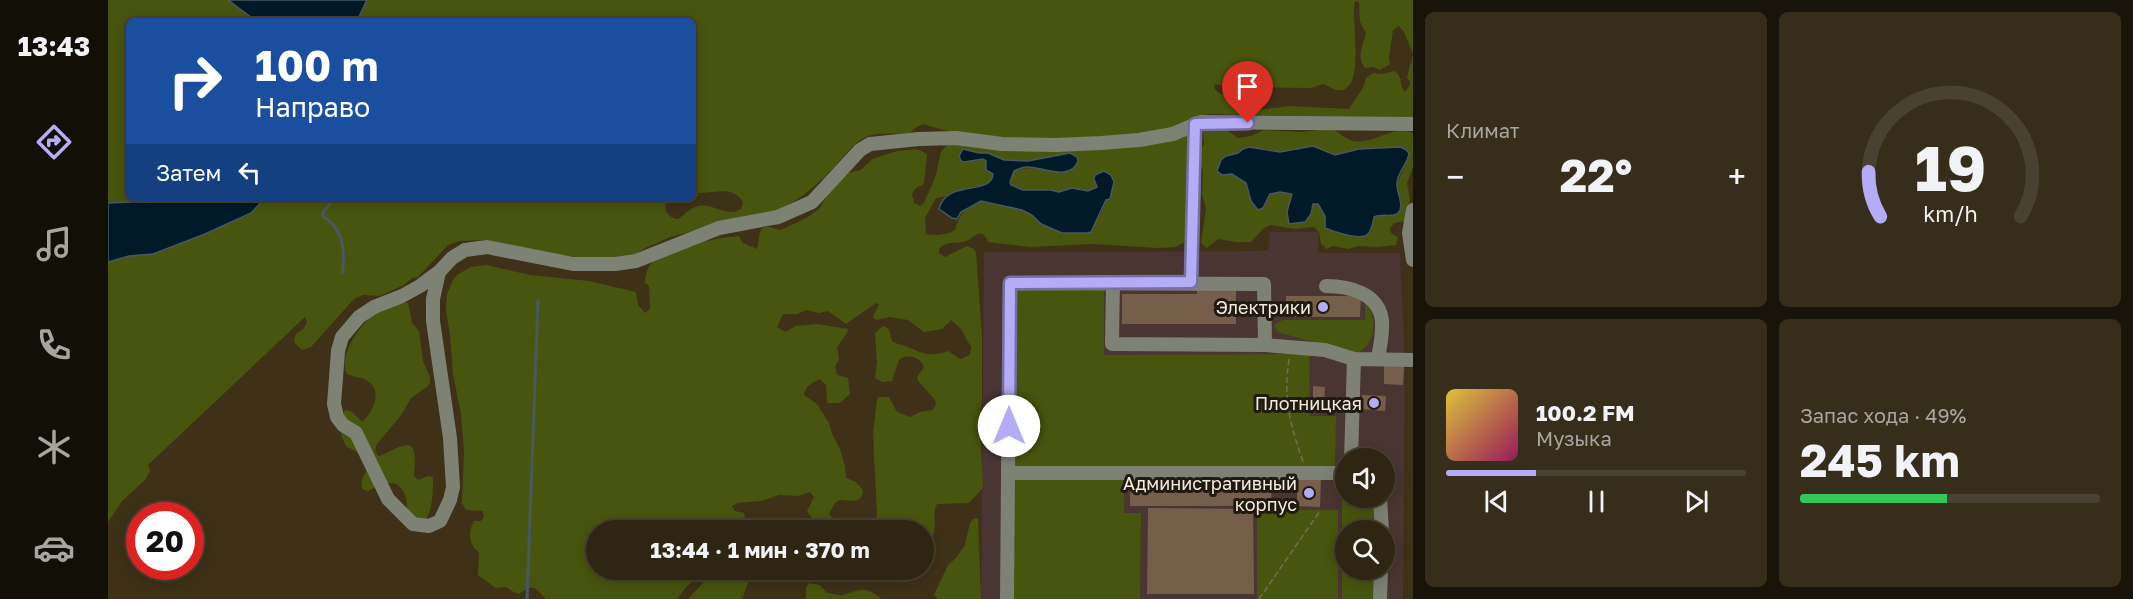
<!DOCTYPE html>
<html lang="ru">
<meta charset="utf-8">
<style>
:root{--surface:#2e2512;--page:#362d1b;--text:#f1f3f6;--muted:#a7a59f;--line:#494232;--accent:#b5acf8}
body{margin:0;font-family:"Golos Text",sans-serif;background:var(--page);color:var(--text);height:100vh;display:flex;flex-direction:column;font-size:22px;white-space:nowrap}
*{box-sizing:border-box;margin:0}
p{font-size:20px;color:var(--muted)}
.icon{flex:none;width:33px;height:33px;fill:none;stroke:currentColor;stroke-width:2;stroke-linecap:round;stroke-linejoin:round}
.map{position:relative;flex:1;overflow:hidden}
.sheet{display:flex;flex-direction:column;gap:12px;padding:12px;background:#19140a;width:720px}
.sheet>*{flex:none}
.banner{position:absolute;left:18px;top:18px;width:570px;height:183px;border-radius:9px;box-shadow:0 3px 15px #0003,0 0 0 2px var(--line);background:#1a4fa0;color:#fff;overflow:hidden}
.controls{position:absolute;left:1227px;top:448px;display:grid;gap:12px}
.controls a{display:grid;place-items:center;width:60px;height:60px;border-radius:50%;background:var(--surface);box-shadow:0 3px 15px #0003,0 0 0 2px var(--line);font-size:30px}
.speed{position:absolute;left:18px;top:502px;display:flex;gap:12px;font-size:30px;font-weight:700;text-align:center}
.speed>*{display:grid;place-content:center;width:78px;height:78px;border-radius:50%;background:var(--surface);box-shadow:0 3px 15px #0003,0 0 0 2px var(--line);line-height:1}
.speed .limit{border:9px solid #d22;background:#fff;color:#111}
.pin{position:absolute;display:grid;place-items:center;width:51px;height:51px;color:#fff;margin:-62px -26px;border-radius:50% 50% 50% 0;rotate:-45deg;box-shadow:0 0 6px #0007}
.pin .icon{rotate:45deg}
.me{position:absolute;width:66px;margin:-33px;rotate:0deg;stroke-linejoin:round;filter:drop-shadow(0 0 4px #0008)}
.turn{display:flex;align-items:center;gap:21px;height:126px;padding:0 30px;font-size:27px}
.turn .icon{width:78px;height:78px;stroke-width:2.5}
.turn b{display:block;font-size:42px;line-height:51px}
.then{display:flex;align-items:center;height:57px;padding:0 30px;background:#0003;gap:12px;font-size:22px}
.big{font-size:45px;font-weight:700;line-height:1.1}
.sheet .card{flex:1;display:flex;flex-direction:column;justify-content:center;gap:9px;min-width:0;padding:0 21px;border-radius:9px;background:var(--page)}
.sheet .dial{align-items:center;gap:0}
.dial svg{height:156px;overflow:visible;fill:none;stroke:var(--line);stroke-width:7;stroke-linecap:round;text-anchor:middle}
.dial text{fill:var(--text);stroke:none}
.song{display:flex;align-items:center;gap:18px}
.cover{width:72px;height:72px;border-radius:9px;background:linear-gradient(135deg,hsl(50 70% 55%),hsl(330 70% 35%))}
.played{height:6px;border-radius:3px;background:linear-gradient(90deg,var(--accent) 30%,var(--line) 30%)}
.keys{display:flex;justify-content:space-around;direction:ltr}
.heat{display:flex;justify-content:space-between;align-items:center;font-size:33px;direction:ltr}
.charge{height:9px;border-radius:4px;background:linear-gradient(90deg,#34c759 49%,var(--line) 0)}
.sheet .tiles{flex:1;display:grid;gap:12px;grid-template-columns:repeat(2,1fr)}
.trip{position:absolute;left:478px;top:520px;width:348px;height:60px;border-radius:30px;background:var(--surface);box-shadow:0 3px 15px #0003,0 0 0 2px var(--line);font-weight:700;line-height:60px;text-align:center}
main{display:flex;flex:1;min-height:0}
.dock{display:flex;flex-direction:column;width:108px;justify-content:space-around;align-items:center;background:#120f07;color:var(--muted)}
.dock .icon{width:42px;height:42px}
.dock .on{color:var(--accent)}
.dock b{font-size:27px;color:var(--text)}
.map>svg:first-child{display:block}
</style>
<main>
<nav class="dock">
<b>13:43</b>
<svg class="icon on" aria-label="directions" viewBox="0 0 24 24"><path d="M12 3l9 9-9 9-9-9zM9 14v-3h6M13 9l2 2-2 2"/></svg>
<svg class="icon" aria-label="music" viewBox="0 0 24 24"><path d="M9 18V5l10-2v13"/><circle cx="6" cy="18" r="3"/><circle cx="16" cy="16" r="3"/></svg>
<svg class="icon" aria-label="phone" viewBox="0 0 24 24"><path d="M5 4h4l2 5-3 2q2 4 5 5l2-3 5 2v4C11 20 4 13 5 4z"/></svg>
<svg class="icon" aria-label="climate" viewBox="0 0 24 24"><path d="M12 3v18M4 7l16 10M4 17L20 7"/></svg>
<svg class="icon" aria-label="car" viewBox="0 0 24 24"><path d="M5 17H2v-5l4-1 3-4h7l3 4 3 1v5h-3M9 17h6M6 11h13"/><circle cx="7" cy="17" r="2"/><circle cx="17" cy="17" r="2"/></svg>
</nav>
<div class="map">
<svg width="1305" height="599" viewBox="0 0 1305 599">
<rect width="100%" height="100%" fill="#3e3118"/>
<path fill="#493532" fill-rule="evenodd" d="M1162,232H1210V253H1292L1297,360L1295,599H1266L1276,570V459H1238L1237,477H1234V599H1230V510H1149V599H1032L1033,513H1016L1017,478L905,599H873L876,252L1160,251ZM996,286L995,355L1202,416L905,470ZM1257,302L1262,342L1175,320H1257Z"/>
<g fill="#48550e" fill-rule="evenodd">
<path d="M0,0H120L148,21H21V198H40L24,202L0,203Z"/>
<path d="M259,0H1305V119L1101,114C1084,117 1070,127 1053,130C980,144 885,147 815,124L807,128L802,133C787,135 770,131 756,138C745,144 737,155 729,164C711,183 694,199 670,210L562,237L537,248L528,254L499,258H467L378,240L352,241L340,245L310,277L304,278L296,285L272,296L255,295L246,299L203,347L194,350L186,342L187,335L196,328L199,322L197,317L39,466H41L42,471L37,480L14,501L0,522V262L21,256L45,254L96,234L143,213L157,198H560C554,207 558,218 570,219C576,215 582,208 590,206C605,203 619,218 633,209L635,202C623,183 603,196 585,192V21H249ZM1247,1L1251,2L1252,22L1258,33C1255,46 1248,56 1257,68L1265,67L1272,70L1282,64L1281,57L1285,30L1291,26L1296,32L1305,54L1299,78L1302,81V85L1297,92C1291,86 1295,77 1287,71L1274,74L1265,73L1258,78L1256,86L1241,109L1182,106L1150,110L1138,106L1125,95L1112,94L1106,88L1107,84L1122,87L1203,88L1215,84C1221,86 1227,91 1233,90C1258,87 1242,17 1247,1Z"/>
<path d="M1224,129C1231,133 1238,139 1245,141C1267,145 1284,124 1305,133V167L1299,183L1302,199L1298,221L1286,223L1282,229L1283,233L1290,237L1288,245L1269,247L1251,246L1240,249L1225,246L1219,249L1213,244L1211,232L1206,227L1187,229L1163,225L1156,228L1143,242H1128L1110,239L1099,248L1093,243L1098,208L1094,195L1095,170L1091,164L1092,151L1096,144L1095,132L1120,131L1130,138L1143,136L1156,130L1193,132ZM1205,146L1227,155L1251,149L1292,147L1296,168L1289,184L1293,207L1286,215L1271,214L1266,217L1262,232C1246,238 1226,236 1216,222L1217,216L1210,204L1205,203L1203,214L1197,222L1181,205L1184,194C1175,190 1165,190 1159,199L1143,201L1138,183L1124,174L1114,175L1118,156L1130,153L1135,149L1154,148L1172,152Z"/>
<path d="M1083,134L1079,241L1067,247L1049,248L985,244L922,247L880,242C873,225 868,237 858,241C848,245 840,239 831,249V253L837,257L859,246L866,249L868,253L874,335V399L872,427L875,484L874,489L861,503L829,504C823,516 831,531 822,540L816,539V531H811L807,528L803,531H766L769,513L765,433L769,400L771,397H781L789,412L802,417L812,412L825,410L828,404L827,400L810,381L809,377L816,367C813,357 799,353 791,360L784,381L775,382L767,378L769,362L767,333L775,326L781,329L784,341L787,343C809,348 817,360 840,351L852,359L862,355L863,347L853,329L843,320L834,329L816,332L800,320L782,317L768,320L765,317L771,304L768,303L738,324L720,311L711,313L698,310L689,314H675L669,327L678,332L687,326L709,324L740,329L739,333L729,347L731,359L727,367L729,375L740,378L742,394L732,403H719L718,385L712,379C704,383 698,385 696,395L709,404L721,423L724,434L732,449L737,466L738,478L748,482L755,490C754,505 743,500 732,500L727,503L721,514L728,522L730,528L726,531L713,530C710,523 703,519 699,511L706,497L702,492L690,496L671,495L653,501L630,503L624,506L627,511L636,513L637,519L626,531H489V570H596L578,587L569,599H438C427,588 426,583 411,594L407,593L398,587L388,588L370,575L371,552C360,544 360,532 366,521H373L376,517L375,511L358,510L354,503L356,451L353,414L345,374L342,335L338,310L339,294L345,280L350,274L363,267L378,265L422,275L481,281L528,292L530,305L537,313L542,309L541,286L537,283C537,276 539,267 545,261C557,248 613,237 631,236L635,243L649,249C652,243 649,228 658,227C662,226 669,230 673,230L700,217L712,208L721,192L739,173L753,170L764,159L789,151L809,149L819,154L816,184L808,188L804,194L806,203L812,206L816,203L827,178L833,152L840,144L1065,139ZM855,149L896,160L920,161L962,153V172C939,172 927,164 906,171L902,178L903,185L915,190H942L951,192L964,188L980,191L989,187L986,179L991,172L1006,182L1002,199L998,200L993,214L979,233H954L933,223L924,215L914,210L873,201C858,206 851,215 847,230C839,235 827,236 818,234L817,218L828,198C841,197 851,189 864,187C870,186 877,187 882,182C885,179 885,178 885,174L878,170V161L875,159L856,162Z"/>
<path d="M905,286H996V355L1201,354L1202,416H1228L1227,469L905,470Z"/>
<path d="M1257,300C1270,317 1269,347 1247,354L1173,333L1169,331L1166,325L1175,320H1257Z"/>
<path d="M294,303H300L304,323L311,331L315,361L322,377V382L319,387L303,398L294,414L269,444L267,451L270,456C279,455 303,435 306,452C308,460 306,469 306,476L310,480L320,476L325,477C325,493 325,511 315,524L298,515C300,503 299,493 289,484L277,482L260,491L254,489V479L262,464L255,454L239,447C232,435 228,422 237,410L243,411L254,422C265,413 276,389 258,380C253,377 245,377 239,374C229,355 255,320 272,310C278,307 287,305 294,303Z"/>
<path d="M1017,477L1016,513H1033L1032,599H905L906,478Z"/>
<path d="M1234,477H1237L1238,498H1267L1268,531H1238V570H1267L1266,599H1234Z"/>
<rect x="1149" y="510" width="81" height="89"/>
<path d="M870,518L873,599H830L826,595L840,565L848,558L857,545L862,523L865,519Z"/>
<path d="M607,570H645L634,599H580Z"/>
<path d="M701,583L712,585L719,593C723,593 730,596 735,595C751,590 758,585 773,599H698V587Z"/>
</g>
<g fill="#011a2a" stroke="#49585f" stroke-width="1.5">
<path d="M120,0H259L249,21H148Z"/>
<path d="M1205,146L1227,155L1251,149L1292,147L1297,149L1301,153C1300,165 1288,173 1289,185C1289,193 1297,207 1290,213C1284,218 1274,213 1266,217C1265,223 1264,231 1259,235C1251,240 1226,232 1217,228V216L1210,204H1205L1203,214L1197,222L1181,224L1179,212L1184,194L1172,192L1162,194L1155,208L1150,210L1143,201L1138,183L1124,174L1114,175L1109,171L1113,160L1118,156L1130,153L1135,149L1141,147L1172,152Z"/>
<path d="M855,149L871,153H880L896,160L920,161L962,153L969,157L970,161C962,182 936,167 919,167C914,167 910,169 906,171L902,182L903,185L915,190H942L951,192L964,188L980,191L989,187L986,179L987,175L996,171L1003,175L1006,182L1002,199L998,200L983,232L979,233H954L933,224L924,215L914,210L873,201L853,212L849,219L844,218L831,209C838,179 884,196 885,174L878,170V161L875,159L856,162L853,161L851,156Z"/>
<path d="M40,198H157L143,213L97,234L45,254L21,256L0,262V203L24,202Z"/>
</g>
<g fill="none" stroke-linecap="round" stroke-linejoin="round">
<g stroke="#49585f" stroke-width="3">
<path d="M224,198L223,203L215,212V217C235,226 238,254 234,273"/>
<path d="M419,599L430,301"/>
</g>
</g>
<g fill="#765f4a">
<path d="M1089,286H1128V324H1014V294H1089Z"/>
<path d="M1178,296H1253L1252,317H1178Z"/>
<path d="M1276,366H1296L1295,385L1276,384Z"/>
<path d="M1205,386L1217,387L1216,404H1205Z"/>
<path d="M1254,395L1278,396L1277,411L1253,409Z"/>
<path d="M1022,479H1164L1163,506H1022Z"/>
<path d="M1189,479H1213L1212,507L1189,506Z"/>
<path d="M1040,508L1145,509L1146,594H1039Z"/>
</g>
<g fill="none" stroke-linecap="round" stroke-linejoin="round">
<g stroke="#776b55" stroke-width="1.5" stroke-dasharray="6 3" stroke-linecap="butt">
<path d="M1181,359C1175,401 1182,423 1195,462"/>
<path d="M1151,599L1212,511"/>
</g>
<g stroke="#7e8275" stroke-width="14">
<path d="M1305,210L1301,233L1305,260"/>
<path d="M331,272L325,299V321L342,438L345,487L342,500L332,521L321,526L305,524L280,499L248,433L235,425L229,417L226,404L230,351L234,337L251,317L266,307L294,296L312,286L331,272L344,258L357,250L379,247L465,264H507L528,261L611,228L670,217L704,202L752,150L762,144L811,139L848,138L894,144L948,145L993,143L1031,140L1065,134L1093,122L1305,124"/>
<path d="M1083,282L1087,124"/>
<path d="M1005,283L1004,344L1157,345"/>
<path d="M1218,286C1241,286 1271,293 1274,321C1275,333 1272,347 1270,359"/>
<path d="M1243,459L1246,359"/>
<path d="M900,473L902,283L1156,284L1157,345L1217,350L1246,359L1305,360"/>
<path d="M1272,498L1274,531"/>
<path d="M899,599L900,473H1238"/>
<path d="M1272,599L1273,570"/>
</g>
</g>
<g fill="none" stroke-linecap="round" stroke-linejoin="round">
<g stroke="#7670a1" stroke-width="15">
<path id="route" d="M901,426L902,283L1083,282L1087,124L1140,123"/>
</g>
<use href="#route" stroke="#b5acf8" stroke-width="10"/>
</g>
<g fill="#b5acf8" stroke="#201a0f" stroke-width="2">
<circle cx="1215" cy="307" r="6"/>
<circle cx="1266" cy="403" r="6"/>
<circle cx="1201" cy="493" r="6"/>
</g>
<g text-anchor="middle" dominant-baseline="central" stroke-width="6" stroke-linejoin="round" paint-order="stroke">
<g font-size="18" fill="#f2eadb" stroke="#201a0f" text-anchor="end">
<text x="1203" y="307">Электрики</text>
<text x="1254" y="403">Плотницкая</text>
<text x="1189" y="483">Административный<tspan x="1189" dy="21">корпус</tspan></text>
</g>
</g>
</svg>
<div class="controls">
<a><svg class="icon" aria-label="sound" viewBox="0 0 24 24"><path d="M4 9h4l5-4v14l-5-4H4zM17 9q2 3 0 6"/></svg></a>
<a><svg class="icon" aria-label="search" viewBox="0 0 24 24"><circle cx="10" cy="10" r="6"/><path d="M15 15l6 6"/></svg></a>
</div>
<div class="speed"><div class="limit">20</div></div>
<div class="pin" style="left:1140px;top:123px;background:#d93025"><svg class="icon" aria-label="arrive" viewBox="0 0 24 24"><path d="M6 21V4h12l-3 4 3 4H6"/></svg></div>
<svg class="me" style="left:901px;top:426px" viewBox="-20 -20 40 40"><circle r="19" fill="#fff"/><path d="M0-13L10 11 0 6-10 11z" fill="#b5acf8"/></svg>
<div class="trip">13:44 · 1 мин · 370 m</div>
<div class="banner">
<div class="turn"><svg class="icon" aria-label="right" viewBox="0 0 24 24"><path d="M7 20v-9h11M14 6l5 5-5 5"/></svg><div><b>100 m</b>Направо</div></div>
<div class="then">Затем<svg class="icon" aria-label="left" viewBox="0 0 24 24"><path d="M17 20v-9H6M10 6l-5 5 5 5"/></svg></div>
</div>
</div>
<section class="sheet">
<div class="tiles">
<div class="card"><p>Климат</p>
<div class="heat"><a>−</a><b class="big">22°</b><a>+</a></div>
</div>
<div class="card dial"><svg viewBox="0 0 100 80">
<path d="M14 69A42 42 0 1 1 86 69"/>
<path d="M14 69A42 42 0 0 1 8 46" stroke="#b5acf8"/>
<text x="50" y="56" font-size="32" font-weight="700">19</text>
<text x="50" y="72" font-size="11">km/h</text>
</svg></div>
<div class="card">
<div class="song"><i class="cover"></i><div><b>100.2 FM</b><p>Музыка</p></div></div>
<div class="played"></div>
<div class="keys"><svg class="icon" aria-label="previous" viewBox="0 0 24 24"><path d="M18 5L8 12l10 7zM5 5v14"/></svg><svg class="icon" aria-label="pause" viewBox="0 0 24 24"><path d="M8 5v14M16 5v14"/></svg><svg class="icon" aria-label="next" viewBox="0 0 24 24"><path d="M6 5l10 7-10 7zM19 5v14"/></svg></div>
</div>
<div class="card"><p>Запас хода · 49%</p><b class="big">245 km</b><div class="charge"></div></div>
</div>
</section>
</main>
